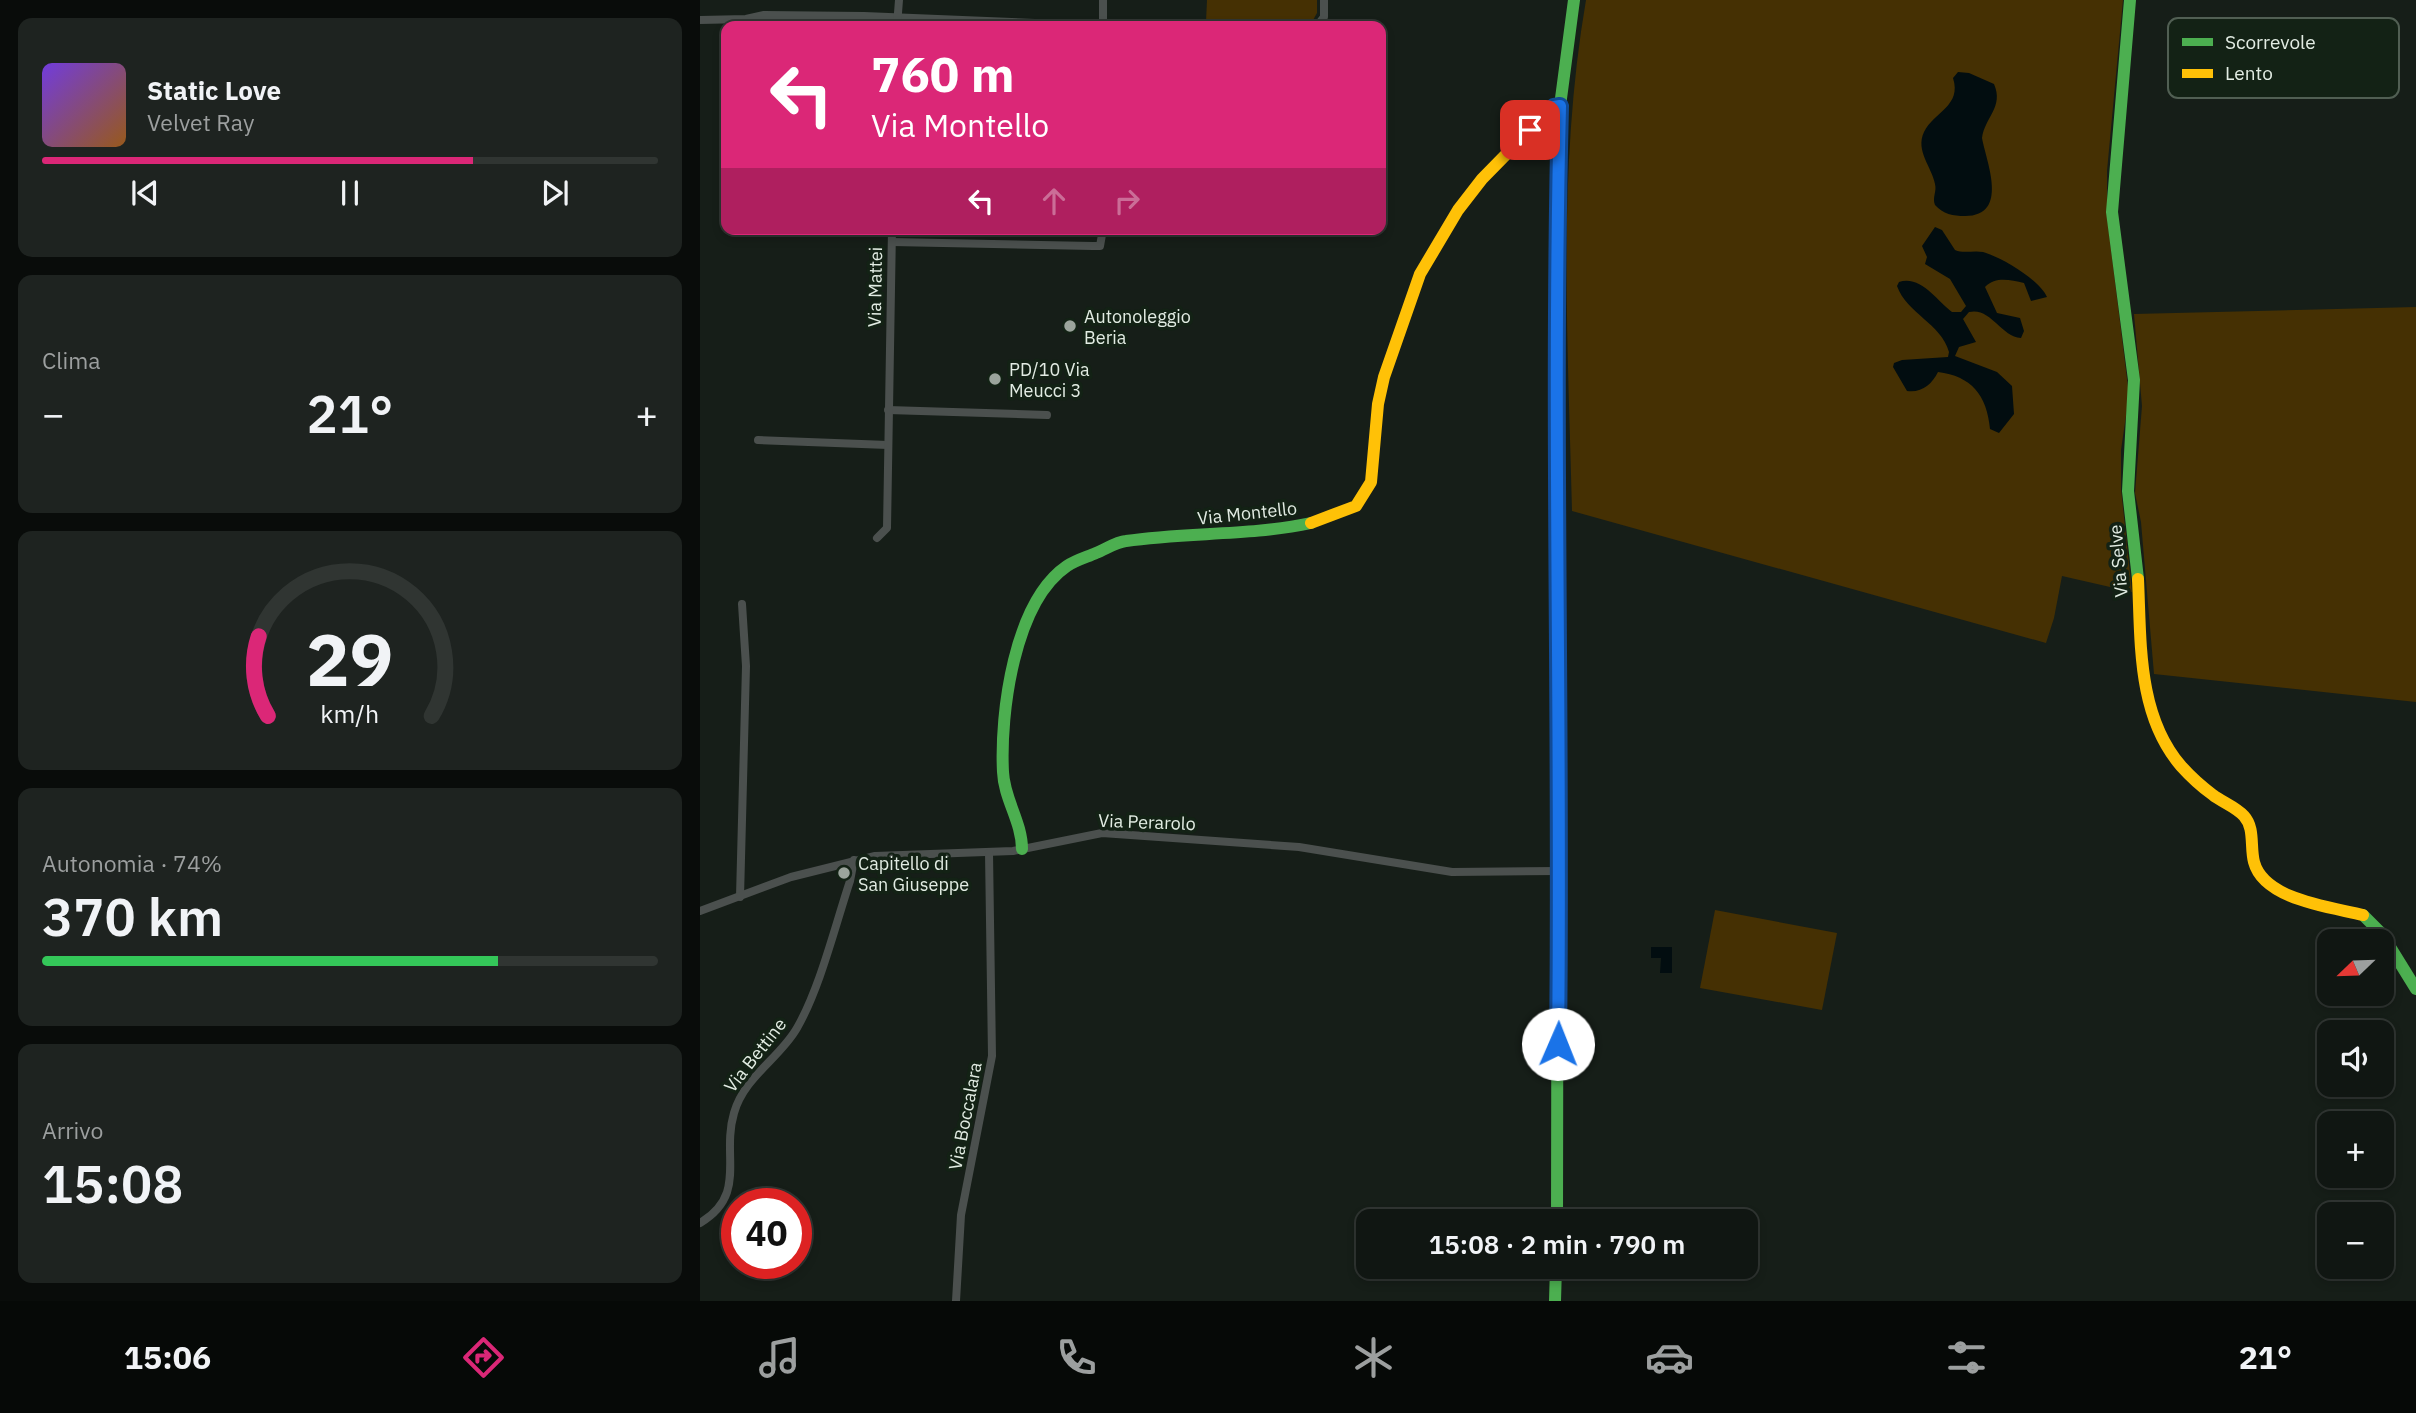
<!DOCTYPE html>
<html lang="it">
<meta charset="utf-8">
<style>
:root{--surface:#101612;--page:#1e2320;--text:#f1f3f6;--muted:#9c9f9f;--line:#303532;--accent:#db2777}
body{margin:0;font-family:"IBM Plex Sans",sans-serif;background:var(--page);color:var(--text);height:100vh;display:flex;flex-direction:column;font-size:26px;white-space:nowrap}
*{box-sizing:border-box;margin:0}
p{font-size:23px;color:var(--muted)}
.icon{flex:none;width:38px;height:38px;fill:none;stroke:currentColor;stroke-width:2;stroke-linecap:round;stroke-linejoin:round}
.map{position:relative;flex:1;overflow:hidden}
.sheet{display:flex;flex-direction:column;gap:18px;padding:18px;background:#090c0a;width:700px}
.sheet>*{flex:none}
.banner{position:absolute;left:21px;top:21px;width:665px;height:214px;border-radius:14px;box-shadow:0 4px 10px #0003,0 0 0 2px var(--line);background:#db2777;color:#fff;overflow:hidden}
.needle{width:46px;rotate:247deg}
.fabs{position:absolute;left:1617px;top:929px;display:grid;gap:14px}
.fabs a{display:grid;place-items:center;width:77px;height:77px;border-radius:14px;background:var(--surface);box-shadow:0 4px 10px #0003,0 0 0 2px var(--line);font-size:35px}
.speed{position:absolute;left:21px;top:1188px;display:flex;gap:14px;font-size:35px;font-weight:700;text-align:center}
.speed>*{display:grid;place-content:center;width:91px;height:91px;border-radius:50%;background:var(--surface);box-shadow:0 4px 10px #0003,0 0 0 2px var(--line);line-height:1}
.speed .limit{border:10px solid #d22;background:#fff;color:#111}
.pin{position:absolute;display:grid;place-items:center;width:60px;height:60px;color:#fff;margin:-30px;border-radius:14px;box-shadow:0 4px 10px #0006}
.me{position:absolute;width:77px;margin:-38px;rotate:1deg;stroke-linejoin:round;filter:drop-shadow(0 0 5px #0008)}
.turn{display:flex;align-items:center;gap:24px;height:147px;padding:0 35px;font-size:32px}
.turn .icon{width:91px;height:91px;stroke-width:2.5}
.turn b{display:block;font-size:49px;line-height:60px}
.lanes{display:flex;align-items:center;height:66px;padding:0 35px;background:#0003;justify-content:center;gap:35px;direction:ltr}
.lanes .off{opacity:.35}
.big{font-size:52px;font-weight:600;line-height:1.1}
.sheet .tile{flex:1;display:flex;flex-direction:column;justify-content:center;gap:10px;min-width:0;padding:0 24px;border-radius:14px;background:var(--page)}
.sheet .dial{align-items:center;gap:0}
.dial svg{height:182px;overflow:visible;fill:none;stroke:var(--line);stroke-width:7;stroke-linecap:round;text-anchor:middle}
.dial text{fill:var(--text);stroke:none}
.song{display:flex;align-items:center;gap:21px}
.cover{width:84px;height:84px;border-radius:10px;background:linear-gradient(135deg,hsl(260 70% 55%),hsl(30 70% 35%))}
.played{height:7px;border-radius:4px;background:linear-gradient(90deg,var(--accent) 70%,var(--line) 70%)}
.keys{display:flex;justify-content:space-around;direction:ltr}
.heat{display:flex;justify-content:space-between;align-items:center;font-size:38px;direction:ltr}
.charge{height:10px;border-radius:5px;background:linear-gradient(90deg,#34c759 74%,var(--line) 0)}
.trip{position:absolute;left:656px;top:1209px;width:402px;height:70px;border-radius:14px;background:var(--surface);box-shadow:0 4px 10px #0003,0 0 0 2px var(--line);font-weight:600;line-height:70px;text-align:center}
.menu{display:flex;height:112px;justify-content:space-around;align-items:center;background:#060907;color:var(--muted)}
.menu .icon{width:49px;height:49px}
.menu .active{color:var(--accent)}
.menu b{font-size:32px;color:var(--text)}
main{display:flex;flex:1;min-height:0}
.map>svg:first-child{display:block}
</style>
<main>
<section class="sheet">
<div class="tile">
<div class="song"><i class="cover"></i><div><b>Static Love</b><p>Velvet Ray</p></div></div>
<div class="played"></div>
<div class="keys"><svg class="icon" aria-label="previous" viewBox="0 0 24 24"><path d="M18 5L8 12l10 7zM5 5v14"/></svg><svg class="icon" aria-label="pause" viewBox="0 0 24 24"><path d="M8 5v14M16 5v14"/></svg><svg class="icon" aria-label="next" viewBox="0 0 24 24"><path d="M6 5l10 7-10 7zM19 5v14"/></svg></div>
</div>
<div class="tile"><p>Clima</p>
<div class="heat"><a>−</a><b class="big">21°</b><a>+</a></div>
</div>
<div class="tile dial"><svg viewBox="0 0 100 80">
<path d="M14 69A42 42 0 1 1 86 69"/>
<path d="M14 69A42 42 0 0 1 10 34" stroke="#db2777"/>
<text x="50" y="56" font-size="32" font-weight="700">29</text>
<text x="50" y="72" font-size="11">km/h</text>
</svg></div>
<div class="tile"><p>Autonomia · 74%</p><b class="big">370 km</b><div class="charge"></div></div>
<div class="tile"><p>Arrivo</p><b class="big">15:08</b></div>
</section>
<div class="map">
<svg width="1716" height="1301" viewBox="0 0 1716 1301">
<rect width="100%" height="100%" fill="#161e18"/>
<g fill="#453003">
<path d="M507,0H617V13L612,22L604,25L506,22Z"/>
<path d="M886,0H1423L1407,171V217L1429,395L1421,450V489L1432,592L1362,576L1354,618L1346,643L872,511C868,341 857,168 886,0Z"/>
<path d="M1716,307V702L1454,674L1441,522L1435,493L1442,406L1434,314Z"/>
<path d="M1015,910L1137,933L1122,1010L1000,988Z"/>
</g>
<g fill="#020d10">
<path d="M1258,72L1269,73L1294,84C1304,107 1285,117 1282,138C1286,161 1310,216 1265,216C1253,216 1243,214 1235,205C1232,197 1237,192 1235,184C1232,167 1215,151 1224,132C1234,112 1262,106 1253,78Z"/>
<path d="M1235,227L1242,230L1255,250C1264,254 1273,250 1283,252C1301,257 1340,280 1347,297L1331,301L1324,283C1310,280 1296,276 1285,287L1297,313L1320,318L1324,331L1321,338C1300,336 1291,307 1269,312L1263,319L1276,342L1259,347L1255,356L1297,372L1312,386L1314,414L1299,433L1290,429C1287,395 1271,376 1238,372C1232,384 1222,393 1207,391L1193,367L1194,363L1202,360L1248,357L1249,352C1241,323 1207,314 1197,286L1199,282C1221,275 1237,301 1252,312H1261L1266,306L1250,279L1225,264L1227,257L1222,246Z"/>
<path d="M951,947H972V973H960L961,958H951Z"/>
</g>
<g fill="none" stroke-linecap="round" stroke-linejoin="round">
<g stroke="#4b504e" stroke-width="8">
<path d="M403,0V26"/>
<path d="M0,20L46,19L64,15L164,16L411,26"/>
<path d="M197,26L199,0"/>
<path d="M617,26L624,17V0"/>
<path d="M192,242L393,246H400L403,229"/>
<path d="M188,410L347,415"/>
<path d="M58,440L188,445"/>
<path d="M177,538L187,528L192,229"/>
<path d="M40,897L46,666L42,604"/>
<path d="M0,911L91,877L175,856L313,851L402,833L599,847L752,872L859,871"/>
<path d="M0,1223C48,1194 21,1157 34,1113C44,1077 80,1058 97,1028C120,988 135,926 150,881L154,860"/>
<path d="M256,1301L261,1215L292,1056L289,853"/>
</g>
<g stroke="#4caf50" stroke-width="12">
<path d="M1430,0L1412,212L1434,380L1428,491L1438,579"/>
<path d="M859,157L860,106L874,0"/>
<path d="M322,849C322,822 304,799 303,772C300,713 314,602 367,566C376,560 387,557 396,553C406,549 416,542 426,541C487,532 550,536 611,523"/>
<path d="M1663,915L1682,934L1716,989"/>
<path d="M857,1222L858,601"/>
<path d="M855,1301L856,1267"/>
</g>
<g stroke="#ffc107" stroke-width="12">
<path d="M611,523L656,506L671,482L678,404L684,377L720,274L758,210L782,179L830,130L854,107L860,106"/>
<path d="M1438,579C1441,642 1437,715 1481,766C1490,776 1502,787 1513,795C1522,802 1536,807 1544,816C1555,828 1550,847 1554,862C1564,900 1631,907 1663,915"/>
<path d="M858,601L859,157"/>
</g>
</g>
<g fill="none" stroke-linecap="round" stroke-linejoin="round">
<g stroke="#114b97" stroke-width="18">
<path id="route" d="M830,130L854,107L860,106C852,419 862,731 858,1044"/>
</g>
<use href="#route" stroke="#1a73e8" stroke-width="12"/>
</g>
<g fill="#9ba49c" stroke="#132215" stroke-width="2.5">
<circle cx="370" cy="326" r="7"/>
<circle cx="295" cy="379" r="7"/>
<circle cx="144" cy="873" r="7"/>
</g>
<g text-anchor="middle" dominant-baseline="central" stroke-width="7" stroke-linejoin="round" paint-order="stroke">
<g font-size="18" fill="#e2ece3" stroke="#132215">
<text transform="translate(175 287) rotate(-89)">Via Mattei</text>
<text transform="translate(547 513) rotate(-6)">Via Montello</text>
<text transform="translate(1418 561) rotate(-95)">Via Selve</text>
<text transform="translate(447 822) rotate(2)">Via Perarolo</text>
<text transform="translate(55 1055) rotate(-52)">Via Bettine</text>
<text transform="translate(265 1116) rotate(-79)">Via Boccalara</text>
</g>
<g font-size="18" fill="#e2ece3" stroke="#132215" text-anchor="start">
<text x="384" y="316">Autonoleggio<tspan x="384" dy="21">Beria</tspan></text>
<text x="309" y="369">PD/10 Via<tspan x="309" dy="21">Meucci 3</tspan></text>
<text x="158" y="863">Capitello di<tspan x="158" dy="21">San Giuseppe</tspan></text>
</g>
</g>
<rect x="1468" y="18" width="231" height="80" rx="10" fill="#132215" stroke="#515f53" stroke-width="2"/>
<rect x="1482" y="38" width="31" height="8" fill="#4caf50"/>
<rect x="1482" y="69" width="31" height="9" fill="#ffc107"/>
<g font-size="19" fill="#e2ece3">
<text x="1525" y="49">Scorrevole</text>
<text x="1525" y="80">Lento</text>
</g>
</svg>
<div class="fabs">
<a><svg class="needle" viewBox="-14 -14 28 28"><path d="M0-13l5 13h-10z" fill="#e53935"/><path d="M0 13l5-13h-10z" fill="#9c9f9f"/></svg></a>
<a><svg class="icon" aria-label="sound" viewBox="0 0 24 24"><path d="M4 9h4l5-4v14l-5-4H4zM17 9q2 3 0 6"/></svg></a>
<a>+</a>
<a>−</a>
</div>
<div class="speed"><div class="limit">40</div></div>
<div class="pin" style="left:830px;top:130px;background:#d93025"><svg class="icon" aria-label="arrive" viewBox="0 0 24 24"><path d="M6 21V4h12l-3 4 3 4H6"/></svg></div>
<svg class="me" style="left:858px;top:1044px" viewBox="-20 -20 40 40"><circle r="19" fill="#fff"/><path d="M0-13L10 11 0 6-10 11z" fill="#1a73e8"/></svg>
<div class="trip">15:08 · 2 min · 790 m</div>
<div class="banner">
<div class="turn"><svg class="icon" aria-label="left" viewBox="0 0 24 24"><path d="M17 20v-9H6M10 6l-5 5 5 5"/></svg><div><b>760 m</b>Via Montello</div></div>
<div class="lanes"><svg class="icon" aria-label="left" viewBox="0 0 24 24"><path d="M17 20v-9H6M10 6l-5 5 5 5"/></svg><svg class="icon off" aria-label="ahead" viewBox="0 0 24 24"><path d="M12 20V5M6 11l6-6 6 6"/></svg><svg class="icon off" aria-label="right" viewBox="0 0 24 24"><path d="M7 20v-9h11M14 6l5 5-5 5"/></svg></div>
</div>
</div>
</main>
<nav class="menu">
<b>15:06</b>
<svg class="icon active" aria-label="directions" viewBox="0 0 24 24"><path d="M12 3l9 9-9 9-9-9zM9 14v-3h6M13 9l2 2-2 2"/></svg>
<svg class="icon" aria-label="music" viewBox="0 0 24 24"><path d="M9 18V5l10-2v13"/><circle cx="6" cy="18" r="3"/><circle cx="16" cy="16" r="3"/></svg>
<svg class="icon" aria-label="phone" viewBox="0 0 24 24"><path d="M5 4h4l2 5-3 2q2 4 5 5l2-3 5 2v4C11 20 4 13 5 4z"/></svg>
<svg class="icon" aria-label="climate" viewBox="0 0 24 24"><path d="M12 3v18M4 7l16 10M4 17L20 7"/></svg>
<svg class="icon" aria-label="car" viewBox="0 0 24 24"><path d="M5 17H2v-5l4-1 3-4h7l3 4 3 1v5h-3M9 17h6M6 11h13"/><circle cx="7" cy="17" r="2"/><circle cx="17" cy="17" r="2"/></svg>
<svg class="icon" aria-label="filters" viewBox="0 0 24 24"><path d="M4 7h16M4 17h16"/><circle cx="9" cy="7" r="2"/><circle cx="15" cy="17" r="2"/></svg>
<b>21°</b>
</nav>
